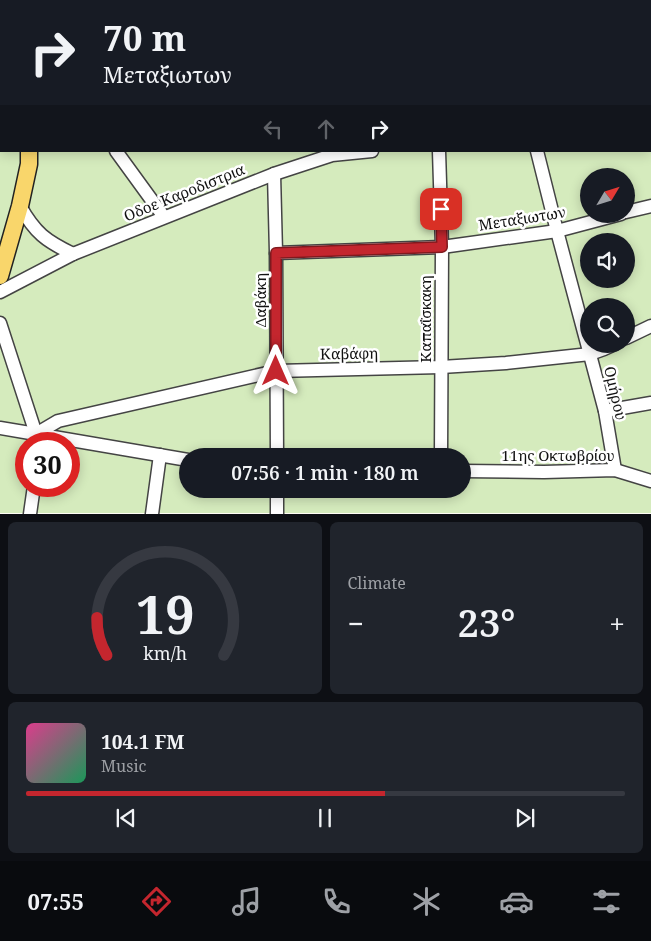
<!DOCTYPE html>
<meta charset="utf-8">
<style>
:root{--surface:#171b24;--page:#20242c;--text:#f1f3f6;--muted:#9ea1a6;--line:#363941;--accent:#c4262e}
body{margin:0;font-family:"Noto Serif",serif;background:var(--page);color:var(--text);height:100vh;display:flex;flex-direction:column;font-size:19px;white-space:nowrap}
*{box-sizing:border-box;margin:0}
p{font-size:16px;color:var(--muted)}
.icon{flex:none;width:28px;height:28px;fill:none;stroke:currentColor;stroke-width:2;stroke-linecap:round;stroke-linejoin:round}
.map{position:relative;height:514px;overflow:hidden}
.side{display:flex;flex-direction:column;gap:8px;padding:8px;background:#0d0f14;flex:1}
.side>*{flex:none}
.top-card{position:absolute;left:0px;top:0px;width:651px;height:152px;box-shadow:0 2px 12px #0003;background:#171b24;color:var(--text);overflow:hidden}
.needle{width:32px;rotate:52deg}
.fabs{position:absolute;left:580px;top:168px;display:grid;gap:10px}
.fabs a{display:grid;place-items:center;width:55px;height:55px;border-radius:50%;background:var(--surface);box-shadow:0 2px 12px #0003;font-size:25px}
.speed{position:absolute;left:15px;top:432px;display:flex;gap:10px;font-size:25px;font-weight:700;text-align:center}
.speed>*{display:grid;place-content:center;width:65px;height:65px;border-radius:50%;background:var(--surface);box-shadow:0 2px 12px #0003;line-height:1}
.speed .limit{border:8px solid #d22;background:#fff;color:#111}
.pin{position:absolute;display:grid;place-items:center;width:42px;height:42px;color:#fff;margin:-21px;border-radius:10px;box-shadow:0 2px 8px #0006}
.me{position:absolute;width:55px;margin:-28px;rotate:0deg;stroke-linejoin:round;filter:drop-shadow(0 0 4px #0008)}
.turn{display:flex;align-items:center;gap:18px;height:105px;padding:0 20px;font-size:22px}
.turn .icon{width:65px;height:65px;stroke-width:2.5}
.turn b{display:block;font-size:35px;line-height:42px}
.lanes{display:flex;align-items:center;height:48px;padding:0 20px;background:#0003;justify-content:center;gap:25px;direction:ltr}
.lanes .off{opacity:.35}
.big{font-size:38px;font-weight:600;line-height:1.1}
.side .tile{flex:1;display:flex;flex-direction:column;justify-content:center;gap:8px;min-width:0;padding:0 18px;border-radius:8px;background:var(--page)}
.side .dial{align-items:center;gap:0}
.dial svg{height:130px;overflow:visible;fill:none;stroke:var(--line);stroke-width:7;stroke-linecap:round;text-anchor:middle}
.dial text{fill:var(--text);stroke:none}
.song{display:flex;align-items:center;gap:15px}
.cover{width:60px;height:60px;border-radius:8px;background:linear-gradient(135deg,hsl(330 70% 55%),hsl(150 70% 35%))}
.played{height:5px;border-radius:2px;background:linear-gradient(90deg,var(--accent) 60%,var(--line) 60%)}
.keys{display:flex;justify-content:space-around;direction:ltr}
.heat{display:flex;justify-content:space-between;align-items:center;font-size:28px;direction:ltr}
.side .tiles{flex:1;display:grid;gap:8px;grid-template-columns:1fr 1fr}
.tile:last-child{grid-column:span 2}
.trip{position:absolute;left:179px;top:448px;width:292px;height:50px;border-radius:25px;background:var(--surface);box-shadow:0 2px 12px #0003;font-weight:600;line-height:50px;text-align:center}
.dock{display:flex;height:80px;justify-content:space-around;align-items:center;background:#090b0e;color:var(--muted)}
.dock .icon{width:35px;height:35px}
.dock .selected{color:var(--accent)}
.dock b{font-size:22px;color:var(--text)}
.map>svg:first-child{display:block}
</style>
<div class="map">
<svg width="651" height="514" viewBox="0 0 651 514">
<rect width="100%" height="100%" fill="#fffdf5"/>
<path fill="#d5ebbd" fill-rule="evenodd" d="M0,0H651V513H0ZM1,1H650V151H1ZM589,176H626V214H589ZM589,241H626V279H589ZM589,306H626V344H589ZM26,444H69V486H26ZM188,456H462V489H188Z"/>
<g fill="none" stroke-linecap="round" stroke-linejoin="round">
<g stroke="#444" stroke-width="15">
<g id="minor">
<path d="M501,0L502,1"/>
<path d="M612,0L613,1"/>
<path d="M250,1L253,0"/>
<path d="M400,1V0"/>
<path d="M650,71L651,72"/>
<path d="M650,115L651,114"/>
<path d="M116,151L164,217"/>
<path d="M439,151L442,247L441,456"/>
<path d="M537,151L557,231L605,411L615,470"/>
<path d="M274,174L276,253L277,456"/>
<path d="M20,206C35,233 46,241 73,254"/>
<path d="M626,212L651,206"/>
<path d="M276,253L442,247L557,231L621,214"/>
<path d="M0,292L73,254L274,174L332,155L372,151"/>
<path d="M0,323L36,434V444"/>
<path d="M626,338L651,326"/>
<path d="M605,411L651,403"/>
<path d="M0,428L36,434L58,421L276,371L441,367L506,363L590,354L604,349L615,344"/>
<path d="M36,434L188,460"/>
<path d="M462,471L544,472L615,470L651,481"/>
<path d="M30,514L34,486"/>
<path d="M152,514L160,455"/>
<path d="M277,514V489"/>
</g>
</g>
<g stroke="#222" stroke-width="19">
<g id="major">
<path d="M0,95L1,96"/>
<path d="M0,276L20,206L29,164V151"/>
</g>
</g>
<use href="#minor" stroke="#fff" stroke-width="12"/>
<use href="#major" stroke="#f9d66b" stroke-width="16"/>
</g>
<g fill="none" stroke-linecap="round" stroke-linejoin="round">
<g stroke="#7f191e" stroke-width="12">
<path id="route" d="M276,371V253L442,247L441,209"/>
</g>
<use href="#route" stroke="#c4262e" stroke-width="9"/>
</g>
<g text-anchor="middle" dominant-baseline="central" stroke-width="5" stroke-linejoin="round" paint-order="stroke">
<g font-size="15" fill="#111" stroke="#fff">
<text transform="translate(184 192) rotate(-22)">Oδοε Καροδιστρια</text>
<text transform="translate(522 218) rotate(-9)">Μεταξιωτων</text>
<text transform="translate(260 300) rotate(-90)">Δαβάκη</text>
<text transform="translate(425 319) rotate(-90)">Καπαΐσκακη</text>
<text transform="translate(349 353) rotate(-1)">Καβάφη</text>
<text transform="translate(616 393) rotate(77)">Ομήρου</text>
<text x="558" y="455">11ης Οκτωβρίου</text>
</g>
</g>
</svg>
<div class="fabs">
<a><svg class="needle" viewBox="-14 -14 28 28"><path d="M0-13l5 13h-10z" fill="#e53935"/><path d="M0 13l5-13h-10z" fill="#9ea1a6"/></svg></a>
<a><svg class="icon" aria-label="sound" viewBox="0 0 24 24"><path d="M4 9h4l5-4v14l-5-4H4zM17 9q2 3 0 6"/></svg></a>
<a><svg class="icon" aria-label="search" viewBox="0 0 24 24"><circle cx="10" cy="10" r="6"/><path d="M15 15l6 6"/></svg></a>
</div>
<div class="speed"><div class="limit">30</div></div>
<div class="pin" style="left:441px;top:209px;background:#d93025"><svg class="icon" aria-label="arrive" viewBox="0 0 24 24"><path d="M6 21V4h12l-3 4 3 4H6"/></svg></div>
<svg class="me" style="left:276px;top:371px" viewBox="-20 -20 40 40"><path d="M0-17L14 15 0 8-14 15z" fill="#c4262e" stroke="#fff" stroke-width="4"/></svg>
<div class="trip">07:56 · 1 min · 180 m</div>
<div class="top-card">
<div class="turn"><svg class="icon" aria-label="right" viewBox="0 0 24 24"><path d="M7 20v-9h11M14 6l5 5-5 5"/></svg><div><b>70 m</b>Μεταξιωτων</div></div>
<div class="lanes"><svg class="icon off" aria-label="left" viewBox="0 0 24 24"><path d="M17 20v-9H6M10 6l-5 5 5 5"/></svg><svg class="icon off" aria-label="ahead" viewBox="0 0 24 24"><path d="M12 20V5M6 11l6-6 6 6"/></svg><svg class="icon" aria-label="right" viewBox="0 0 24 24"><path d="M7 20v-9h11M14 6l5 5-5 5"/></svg></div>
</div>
</div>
<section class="side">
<div class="tiles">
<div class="tile dial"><svg viewBox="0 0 100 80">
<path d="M14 69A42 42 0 1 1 86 69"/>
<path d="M14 69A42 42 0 0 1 8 46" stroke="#c4262e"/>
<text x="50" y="56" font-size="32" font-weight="700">19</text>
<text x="50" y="72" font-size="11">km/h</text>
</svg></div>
<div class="tile"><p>Climate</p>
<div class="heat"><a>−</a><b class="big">23°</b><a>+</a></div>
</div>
<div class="tile">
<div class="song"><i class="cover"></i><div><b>104.1 FM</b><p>Music</p></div></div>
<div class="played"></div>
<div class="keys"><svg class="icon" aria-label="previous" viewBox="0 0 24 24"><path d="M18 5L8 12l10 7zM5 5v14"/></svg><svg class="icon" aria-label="pause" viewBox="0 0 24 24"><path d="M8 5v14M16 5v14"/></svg><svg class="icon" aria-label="next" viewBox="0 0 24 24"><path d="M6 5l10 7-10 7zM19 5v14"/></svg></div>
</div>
</div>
</section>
<nav class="dock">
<b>07:55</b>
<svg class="icon selected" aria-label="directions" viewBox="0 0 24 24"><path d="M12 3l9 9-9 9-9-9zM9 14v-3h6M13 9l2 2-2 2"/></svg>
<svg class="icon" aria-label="music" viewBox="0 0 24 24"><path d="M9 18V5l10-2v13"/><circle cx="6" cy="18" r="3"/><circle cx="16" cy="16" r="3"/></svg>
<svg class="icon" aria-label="phone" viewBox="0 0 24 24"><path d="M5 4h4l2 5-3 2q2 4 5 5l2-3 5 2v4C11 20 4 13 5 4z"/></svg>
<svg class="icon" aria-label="climate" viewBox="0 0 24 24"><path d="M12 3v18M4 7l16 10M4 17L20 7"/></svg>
<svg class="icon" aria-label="car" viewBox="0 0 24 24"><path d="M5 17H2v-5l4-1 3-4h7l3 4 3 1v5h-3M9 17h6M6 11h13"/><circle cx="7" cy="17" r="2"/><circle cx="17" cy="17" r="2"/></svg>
<svg class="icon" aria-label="filters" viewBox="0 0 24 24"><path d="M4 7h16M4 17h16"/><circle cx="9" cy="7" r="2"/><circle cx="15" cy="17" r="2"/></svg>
</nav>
